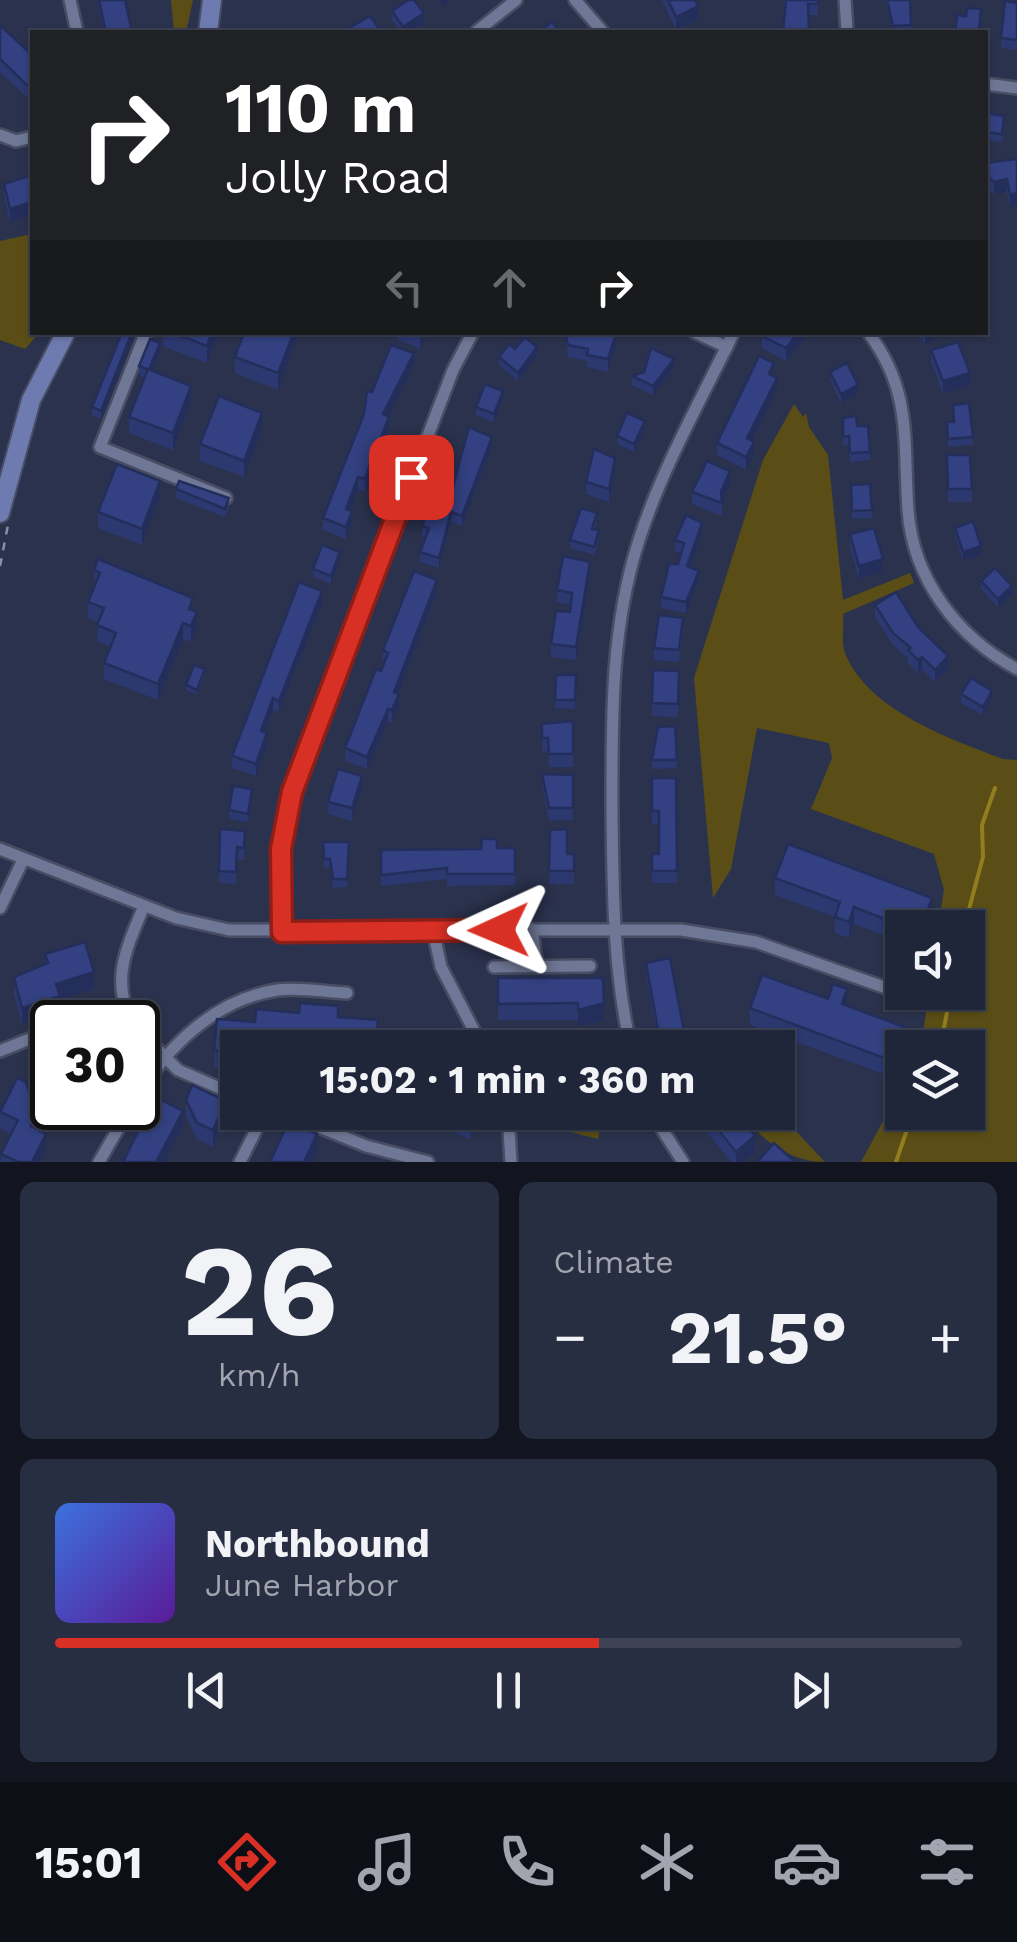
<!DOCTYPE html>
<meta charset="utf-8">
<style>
:root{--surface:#20263a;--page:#282e42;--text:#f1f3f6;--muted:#a2a5af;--line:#3d4354;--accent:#d93025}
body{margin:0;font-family:"Work Sans",sans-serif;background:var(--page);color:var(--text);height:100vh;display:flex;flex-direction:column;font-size:38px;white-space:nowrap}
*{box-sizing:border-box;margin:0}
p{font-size:32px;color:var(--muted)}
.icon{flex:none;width:55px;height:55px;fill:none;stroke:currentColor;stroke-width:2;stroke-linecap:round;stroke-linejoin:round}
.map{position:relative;height:1162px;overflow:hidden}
.panel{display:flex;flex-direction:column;gap:20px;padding:20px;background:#121520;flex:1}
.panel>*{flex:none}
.hud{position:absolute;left:30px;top:30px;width:958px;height:305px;border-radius:0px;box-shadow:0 2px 8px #0004,0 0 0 2px var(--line);background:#202124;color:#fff;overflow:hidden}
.tools{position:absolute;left:885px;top:910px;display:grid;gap:20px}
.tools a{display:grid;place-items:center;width:100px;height:100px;border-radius:0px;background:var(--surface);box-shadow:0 2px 8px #0004,0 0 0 2px var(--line);font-size:50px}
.speed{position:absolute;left:30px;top:1000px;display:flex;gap:20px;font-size:50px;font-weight:700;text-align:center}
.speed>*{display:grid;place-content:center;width:130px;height:130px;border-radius:50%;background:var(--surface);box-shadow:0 2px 8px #0004,0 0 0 2px var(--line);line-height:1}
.speed .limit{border:5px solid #111;border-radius:15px;background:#fff;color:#111}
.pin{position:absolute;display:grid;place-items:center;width:85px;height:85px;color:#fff;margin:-42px;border-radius:20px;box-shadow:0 5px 15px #0006}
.me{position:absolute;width:110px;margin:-55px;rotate:269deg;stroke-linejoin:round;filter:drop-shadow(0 0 8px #0008)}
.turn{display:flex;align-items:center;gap:35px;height:210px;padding:0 30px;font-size:45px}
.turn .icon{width:130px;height:130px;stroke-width:2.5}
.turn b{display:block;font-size:70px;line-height:85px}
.lanes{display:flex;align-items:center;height:95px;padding:0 30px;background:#0003;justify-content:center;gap:50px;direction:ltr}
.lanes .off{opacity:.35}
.big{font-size:75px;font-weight:700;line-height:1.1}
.panel .widget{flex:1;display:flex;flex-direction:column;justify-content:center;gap:15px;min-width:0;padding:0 35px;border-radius:15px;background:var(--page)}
.panel .dial{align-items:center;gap:0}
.dial b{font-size:130px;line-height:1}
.song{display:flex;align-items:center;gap:30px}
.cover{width:120px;height:120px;border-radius:15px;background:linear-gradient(135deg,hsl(220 70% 55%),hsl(270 70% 35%))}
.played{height:10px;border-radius:5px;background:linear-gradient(90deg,var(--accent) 60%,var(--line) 60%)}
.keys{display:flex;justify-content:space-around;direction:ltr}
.heat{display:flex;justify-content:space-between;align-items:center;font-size:55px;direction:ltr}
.panel .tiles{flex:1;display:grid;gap:20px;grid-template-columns:1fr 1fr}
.widget:last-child{grid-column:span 2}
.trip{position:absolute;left:220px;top:1030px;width:575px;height:100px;border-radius:0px;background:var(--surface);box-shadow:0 2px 8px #0004,0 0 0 2px var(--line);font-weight:700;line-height:100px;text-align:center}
.tabs{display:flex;height:160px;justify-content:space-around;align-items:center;background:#0d0f17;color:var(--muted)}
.tabs .icon{width:70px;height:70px}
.tabs .on{color:var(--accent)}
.tabs b{font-size:45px;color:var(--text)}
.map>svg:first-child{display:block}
</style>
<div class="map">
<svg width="1017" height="1162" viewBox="0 0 1017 1162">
<rect width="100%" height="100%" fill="#2b324d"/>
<g fill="#5a4e16">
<path d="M171,0H193L186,32H174Z"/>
<path d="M32,234V332L39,333L25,349L0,340V241Z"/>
<path d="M794,404L803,417L806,413L809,427L828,455L843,600L910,573L914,583L843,614C844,625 841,643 845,653C868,711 951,739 1003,759L1017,760V1162H861L902,1086V1112H968V1048L921,1047L929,993L968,992V928L938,927L944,890L934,854L811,809L832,758L829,743L757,728L731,869L713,898L694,678L763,460Z"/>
<path d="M778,1112L825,1162C789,1162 763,1140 739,1113Z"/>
<path d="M532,1113V1112L604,1113L598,1139L530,1122Z"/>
</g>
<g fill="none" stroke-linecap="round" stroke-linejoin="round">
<g stroke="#927d20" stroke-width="4">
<path d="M964,928L983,857L982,825L995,788"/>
<path d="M940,1048L951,992"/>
<path d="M896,1162L913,1112"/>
</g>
<g stroke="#484d63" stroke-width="16">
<g id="street">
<path d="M70,0L77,32"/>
<path d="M575,0L603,32"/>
<path d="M845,0L847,32"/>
<path d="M476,32L516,0"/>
<path d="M985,84L1017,88"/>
<path d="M0,135L16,141L32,137"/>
<path d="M146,332L100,447L226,498"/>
<path d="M694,332L727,347"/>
<path d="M868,332C913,392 903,442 908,510C913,579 957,637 1017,669"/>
<path d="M0,849L176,918L229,930H681L756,942L912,997"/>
<path d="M0,908L23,860"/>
<path d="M532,929L537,967"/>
<path d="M433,930L441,967L483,1048"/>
<path d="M282,932L281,849L292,792L453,370L473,332"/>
<path d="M494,967L590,966"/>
<path d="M75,1022L124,1006"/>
<path d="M132,1022C110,980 127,947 144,906"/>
<path d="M138,1030L178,1070L238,1096"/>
<path d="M631,1048C613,970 613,892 612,812C612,720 610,630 639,540C662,468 701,400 734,332"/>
<path d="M0,1051L52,1030"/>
<path d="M138,1095C169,1045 215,1000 277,990C299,987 324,992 347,993"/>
<path d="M282,1112L366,1146L428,1162"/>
<path d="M508,1112L511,1162"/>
<path d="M651,1112L683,1162"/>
<path d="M99,1162L130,1108"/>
<path d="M240,1162L265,1112"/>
</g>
</g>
<g stroke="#484d63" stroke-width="22">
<g id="secondary">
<path d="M208,32L212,0"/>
<path d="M0,513L31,400L66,332"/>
</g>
</g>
<path stroke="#898fa4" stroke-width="2.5" stroke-dasharray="8 8" stroke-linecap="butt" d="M0,566L8,525"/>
<use href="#street" stroke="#6e7795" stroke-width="11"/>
<use href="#secondary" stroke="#6d7bb0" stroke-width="18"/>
</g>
<g fill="#2c3870">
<path d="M97,0H125L132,32H104Z"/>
<path d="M662,0H695L698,19L676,30Z"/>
<path d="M783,0H818V15H809L786,11Z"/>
<path d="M885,0H910L911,32H893Z"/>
<path d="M1017,3V50L1001,48V38Z"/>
<path d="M392,11L424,22L408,32H401L392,20Z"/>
<path d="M0,25L32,55V102L0,72Z"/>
<path d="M985,113L1004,124L1002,142L985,140Z"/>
<path d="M1017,159L1010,207L1007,192L994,194L988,189L985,175V163Z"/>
<path d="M32,175L10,222L4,196V184Z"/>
<path d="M122,332L101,419L92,416V407Z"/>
<path d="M163,332H219L207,363L163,346Z"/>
<path d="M296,332V342L278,390L235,373V357Z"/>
<path d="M397,332H427L420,349L397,339Z"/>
<path d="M809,332L786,361L762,348V336Z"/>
<path d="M917,332H944L925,345Z"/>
<path d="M566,339L615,349L608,372L587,367V361L568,357Z"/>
<path d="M515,349L537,356L518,381L499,365V357Z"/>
<path d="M931,350L970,385L943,394L931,362Z"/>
<path d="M160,352L152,371L191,402L173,450L129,433V417L145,377L139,375V366Z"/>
<path d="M414,366L388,416L389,429L384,442L395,459L390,472L374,466L365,492L358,489L350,510L352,524L346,539L323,530V518L372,392Z"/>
<path d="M674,367L653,395L632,385V376L644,372Z"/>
<path d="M830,372L858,394L841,403L830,380Z"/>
<path d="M774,376L777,390L752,441L754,454L746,470L717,455V443Z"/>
<path d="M503,399L494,422L476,415V407Z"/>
<path d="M953,405L973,437V445L948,447L947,422H953Z"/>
<path d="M843,418L870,452V460L850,462L849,445H843Z"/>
<path d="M262,430L244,477L200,461V444Z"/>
<path d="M645,430L634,452L617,444V436Z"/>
<path d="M492,447L462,526L451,522L439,568L420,562V552L425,537L422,536V526L435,517L451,494Z"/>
<path d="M947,455L972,489V502H948Z"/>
<path d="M615,470L609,502L586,494V482Z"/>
<path d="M730,484L722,501V516L692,504V492Z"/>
<path d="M870,484L872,518L852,519L851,485Z"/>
<path d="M176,489L229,507L225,517L176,498Z"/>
<path d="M160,497L142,545L98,528V512Z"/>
<path d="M597,521L595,529L599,539L594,555L570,548V540Z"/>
<path d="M955,528L981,555L963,560L955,536Z"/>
<path d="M702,534L691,567L699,582L686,613L661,608V597L678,564L681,553L675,551V540Z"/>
<path d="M850,534L883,572L859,579L850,547Z"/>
<path d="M340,561L331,584L313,577V569Z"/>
<path d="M94,570L193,611L197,629L191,642L183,639L158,700L104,679V663L111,647L97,641L98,622L88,618V602L94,587Z"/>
<path d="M590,574L576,660L551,657V644L570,612L571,605L557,602V590Z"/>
<path d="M981,581L1012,594L998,607L981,589Z"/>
<path d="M437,592L398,694L399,707L392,723L388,721L367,769L345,761V748L384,663H383V650Z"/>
<path d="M322,603L279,712L273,710L265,732L267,745L256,776L232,768V756Z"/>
<path d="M875,605L918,627L948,669L935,682L922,669L918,673L908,663V658L893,645L875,617Z"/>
<path d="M683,630L679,662L654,660V648Z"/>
<path d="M653,670L679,671L678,717L652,716Z"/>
<path d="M205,674L197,694L186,690V685Z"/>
<path d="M556,675H576L575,709L555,708Z"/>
<path d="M961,694L992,699L983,715L961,703Z"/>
<path d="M573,721V767H549L548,751H542V724Z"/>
<path d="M675,726L677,768L652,769V760Z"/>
<path d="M542,774L573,775V820H549L542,787Z"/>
<path d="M652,778H676L677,883H652V854H659V824H652Z"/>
<path d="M362,789L352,821L328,814V802Z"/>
<path d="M252,798L248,822L229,819V810Z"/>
<path d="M220,829L245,831L244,860H237L236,884L219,883Z"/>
<path d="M550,830L567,854H574V884H549Z"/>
<path d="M323,842H349L347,887L333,888L330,867L324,868Z"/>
<path d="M515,848V885L447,886V879L381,886V850Z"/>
<path d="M775,878L932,915L927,928H902V942L854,924L849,938L835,933V917L775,895Z"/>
<path d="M45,954L94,989L60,999V1013L22,1024L14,994V977L45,965Z"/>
<path d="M646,963L685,1048H659L646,975Z"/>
<path d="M498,978H603L604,1020L578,1026V1020H498Z"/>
<path d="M847,1006L907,1045L902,1048V1057L895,1078L750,1025V1008Z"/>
<path d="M338,1017L378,1036L377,1048H238V1069L214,1067V1050L255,1022Z"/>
<path d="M52,1046V1095L44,1066V1049Z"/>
<path d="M31,1098L44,1108L36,1129L46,1150L40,1162H1V1154L11,1134L0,1128V1112Z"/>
<path d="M186,1100L226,1117L213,1147L197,1139L186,1117Z"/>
<path d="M457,1112H481L479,1123L471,1139L454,1133V1121Z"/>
<path d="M691,1112H737L755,1152L744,1162H731Z"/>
</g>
<g fill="#242e5b">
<path d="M441,0H451L441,8Z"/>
<path d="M698,6V19L676,30V17Z"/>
<path d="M424,13V22L408,32H403V27Z"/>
<path d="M1007,179V192L994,194V182Z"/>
<path d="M1017,193V206L1010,207V195Z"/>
<path d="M32,202V215L10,222V209Z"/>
<path d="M132,332H136L101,419V411Z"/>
<path d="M212,332H219L207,363V346Z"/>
<path d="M294,332H296V342L278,390V373Z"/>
<path d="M422,332H427L420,349V337Z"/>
<path d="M799,332H809L786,361V348Z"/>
<path d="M925,332H944L925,345Z"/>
<path d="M615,336V349L608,372V359Z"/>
<path d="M160,343V352L149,379V370Z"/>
<path d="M537,347V356L518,381V373Z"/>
<path d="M414,353V366L383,427V414Z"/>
<path d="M674,359V367L653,395V386Z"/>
<path d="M970,373V385L943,394V381Z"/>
<path d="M777,378V390L747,451V438Z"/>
<path d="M858,385V394L841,403V394Z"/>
<path d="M191,386V402L173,450V433Z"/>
<path d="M503,391V399L494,422V414Z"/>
<path d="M262,413V430L244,477V461Z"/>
<path d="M389,417V429L380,453V440Z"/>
<path d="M645,421V430L634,452V444Z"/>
<path d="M492,437V447L462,526V516Z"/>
<path d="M754,442V454L746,470V457Z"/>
<path d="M395,446V459L390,472V459Z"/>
<path d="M374,453V466L365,492V479Z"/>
<path d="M615,458V470L609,502V489Z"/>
<path d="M730,471V484L721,504V492Z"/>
<path d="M358,477V489L346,521V509Z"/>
<path d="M160,481V497L142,545V529Z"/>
<path d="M352,511V524L346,539V527Z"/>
<path d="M451,512V522L439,568V558Z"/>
<path d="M702,523V534L687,577V566Z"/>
<path d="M981,546V555L963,560V552Z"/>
<path d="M340,552V561L331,584V576Z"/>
<path d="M883,559V572L859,579V566Z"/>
<path d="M590,562V574L576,660V647Z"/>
<path d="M699,571V582L686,613V602Z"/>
<path d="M437,580V592L394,705V692Z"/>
<path d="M1012,586V594L998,607V599Z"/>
<path d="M322,591V603L279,712V701Z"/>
<path d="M197,612V629L191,642V626Z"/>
<path d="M183,623V639L158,700V684Z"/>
<path d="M948,656V669L935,682V670Z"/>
<path d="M922,657V669L918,673V660Z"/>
<path d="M992,691V699L983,715V707Z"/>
<path d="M399,694V707L392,723V710Z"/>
<path d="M273,698V710L261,742V731Z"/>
<path d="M388,709V721L367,769V757Z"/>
<path d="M267,733V745L256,776V764Z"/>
<path d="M362,776V789L352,821V808Z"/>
<path d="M932,898V915L927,928H921Z"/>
<path d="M854,907V924L849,938V922Z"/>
<path d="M94,972V989L60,999V1013L22,1024V1008L56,984Z"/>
<path d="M847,989V1006L842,1004Z"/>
<path d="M604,1003V1020L578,1026V1010Z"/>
<path d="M907,1028V1045L906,1048H902V1057L895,1078V1062Z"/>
<path d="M685,1036V1048H660V1041Z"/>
<path d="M44,1092V1108L31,1143V1126Z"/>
<path d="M226,1101V1117L213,1147V1130Z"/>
<path d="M183,1111V1127L165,1162H156Z"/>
<path d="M478,1112H481L479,1123L471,1139V1126Z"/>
<path d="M46,1134V1150L40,1162H32Z"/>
<path d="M317,1134V1151L312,1162H304Z"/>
<path d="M755,1136V1152L744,1162H736V1152Z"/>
</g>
<g fill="#334182" stroke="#242e5b" stroke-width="2.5">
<path d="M99,0H125L132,32H106Z"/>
<path d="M408,0H414L424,13L403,27L392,11Z"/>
<path d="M668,0H695L698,6L676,17Z"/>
<path d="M786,0H818V4H808L809,32H783Z"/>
<path d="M887,0H910L911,25L893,26Z"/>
<path d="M1005,1L1017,3V40L1001,38Z"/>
<path d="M967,8L981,9L979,32H955L957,15L966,16Z"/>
<path d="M370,16L380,30L377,32H342Z"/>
<path d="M552,22L560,32H538Z"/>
<path d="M0,25L32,55V90L0,59Z"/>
<path d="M985,113L1004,116L1002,134L985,132Z"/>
<path d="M1017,159V193L1010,195L1007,179L994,182L988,177L985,163Z"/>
<path d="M32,175V202L10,209L4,184Z"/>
<path d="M122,332H132L101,411L92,407Z"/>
<path d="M171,332H212L207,346Z"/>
<path d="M244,332H294L278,373L235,357Z"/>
<path d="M570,332H597L615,336L608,359L587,355L588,349L568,345L566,339Z"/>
<path d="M765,332H799L786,348L762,336Z"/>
<path d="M525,337L537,347L518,373L499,357L509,344L515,349Z"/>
<path d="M150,339L160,343L149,370L139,366Z"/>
<path d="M958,342L970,373L943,381L931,350Z"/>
<path d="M391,345L414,353L383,414L389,417L380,440L395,446L390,459L374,453L365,479L358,477L346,509L352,511L346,527L323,518L364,414L367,391L372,392Z"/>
<path d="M651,348L674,359L653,386L632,376L644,372Z"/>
<path d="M759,356L774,363L769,374L777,378L747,438L754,442L746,457L717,443Z"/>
<path d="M847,363L858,385L841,394L830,372Z"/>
<path d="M148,369L191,386L173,433L129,417Z"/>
<path d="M485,384L503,391L494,414L476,407Z"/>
<path d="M219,396L262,413L244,461L200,444Z"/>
<path d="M969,403L973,437L948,439L947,422H954L953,405Z"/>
<path d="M627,413L645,421L634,444L617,436Z"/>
<path d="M856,416L857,426H868L870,452L850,453L849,436L843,437V418Z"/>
<path d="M469,427L492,437L462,516L451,512L439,558L420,552L429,528L422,526L426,514L435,517L444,492L451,494Z"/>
<path d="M594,449L615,458L609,489L586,482Z"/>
<path d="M947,455H970L972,489H948Z"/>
<path d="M707,461L730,471L721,492L722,503L692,492Z"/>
<path d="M117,464L160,481L142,529L98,512Z"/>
<path d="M179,481L229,498L225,509L176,489Z"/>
<path d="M870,484L872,510L852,511L851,485Z"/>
<path d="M581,508L597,513L592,529L599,530L594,547L570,540Z"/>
<path d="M686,515L702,523L687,566L699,571L686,602L661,597L669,564H678L684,543L675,540Z"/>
<path d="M973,521L981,546L963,552L955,528Z"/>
<path d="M874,528L883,559L859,566L850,534Z"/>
<path d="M322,545L340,552L331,576L313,569Z"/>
<path d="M563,556L590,562L576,647L551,644L556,611L570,612L572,593L557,590Z"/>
<path d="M98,559L193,598L189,609L197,612L191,626L183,623L158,684L104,663L116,633L97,625L104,608L88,602L100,573L94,570Z"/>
<path d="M995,568L1012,586L998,599L981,581Z"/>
<path d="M414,571L437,580L394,692L399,694L392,710L388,709L367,757L345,748L376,669L381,671L388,653L383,650Z"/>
<path d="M299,582L322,591L279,701L273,698L261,731L267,733L256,764L232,756Z"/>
<path d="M896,592L918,627L948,656L935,670L922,657L918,660L908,650L911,648L893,633L875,605Z"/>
<path d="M659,615L683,618L679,650L654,648Z"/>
<path d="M194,665L205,669L197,690L186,685Z"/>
<path d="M653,670L679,671L678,704L652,703Z"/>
<path d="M556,675H576L575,700H555Z"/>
<path d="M971,678L992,691L983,707L961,694Z"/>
<path d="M573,721V754H549L548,738H542V724Z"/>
<path d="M675,726L677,760H652L658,727Z"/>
<path d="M338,769L362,776L352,808L328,802Z"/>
<path d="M542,774L573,775V808H549Z"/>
<path d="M652,778H676L677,871H652V854H659V811H652Z"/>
<path d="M233,786L252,789L248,814L229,810Z"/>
<path d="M220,829L245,831L244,848L237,847L236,872L219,871Z"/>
<path d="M567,829V854H574V871H549L550,830Z"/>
<path d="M482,839H497V848H515V874H447V868L381,875V850L481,849Z"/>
<path d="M323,842H349L347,879H333L330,859H324Z"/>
<path d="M788,844L932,898L921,928H908L854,907L849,922L835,917L840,902L775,878Z"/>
<path d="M85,942L94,972L56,984L60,996L22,1008L14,977L48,963L45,954Z"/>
<path d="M670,958L685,1036L660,1041L646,963Z"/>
<path d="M762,975L828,999L833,984L847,989L842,1004L907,1028L895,1062L750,1008Z"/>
<path d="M498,978H603L604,1003L578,1010V1003L498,1004Z"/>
<path d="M300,1003L338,1006V1017L378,1020L376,1048L335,1047V1041L313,1039V1035L292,1033L291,1044H253V1048H238V1052L214,1050L217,1019L255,1022L256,1009L299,1013Z"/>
<path d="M52,1046V1079L44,1049Z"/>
<path d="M17,1078L26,1082L31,1098L35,1087L44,1092L31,1126L46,1134L32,1162H18L1,1154L18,1120L0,1112Z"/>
<path d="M192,1085L226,1101L213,1130L197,1123L186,1100Z"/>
<path d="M155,1097L183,1111L156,1162H123Z"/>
<path d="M457,1112H478L471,1126L454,1121Z"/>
<path d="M704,1112H737L755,1136L736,1152Z"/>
<path d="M289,1121L317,1134L304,1162H270Z"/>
<path d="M774,1143L795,1162H757Z"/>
</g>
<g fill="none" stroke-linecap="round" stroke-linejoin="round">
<g stroke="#8d1f18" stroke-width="25">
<path id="route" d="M411,477L292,792L281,849L282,932L499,930"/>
</g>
<use href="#route" stroke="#d93025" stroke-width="18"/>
</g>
</svg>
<div class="tools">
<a><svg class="icon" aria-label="sound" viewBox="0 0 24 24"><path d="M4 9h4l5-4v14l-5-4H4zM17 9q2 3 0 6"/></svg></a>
<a><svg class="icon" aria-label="layers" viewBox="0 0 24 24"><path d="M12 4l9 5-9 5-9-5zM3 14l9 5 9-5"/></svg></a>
</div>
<div class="speed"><div class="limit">30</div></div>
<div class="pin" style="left:411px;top:477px;background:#d93025"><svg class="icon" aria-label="arrive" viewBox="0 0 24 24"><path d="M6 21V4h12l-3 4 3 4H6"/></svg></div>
<svg class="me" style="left:499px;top:930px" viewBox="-20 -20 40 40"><path d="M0-17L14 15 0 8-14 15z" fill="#d93025" stroke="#fff" stroke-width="4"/></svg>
<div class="trip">15:02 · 1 min · 360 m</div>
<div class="hud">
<div class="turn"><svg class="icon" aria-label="right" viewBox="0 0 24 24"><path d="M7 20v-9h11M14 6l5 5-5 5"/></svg><div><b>110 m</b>Jolly Road</div></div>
<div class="lanes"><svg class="icon off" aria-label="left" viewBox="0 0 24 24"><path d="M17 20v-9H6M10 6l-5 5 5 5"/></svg><svg class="icon off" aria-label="ahead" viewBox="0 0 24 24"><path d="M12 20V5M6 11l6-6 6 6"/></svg><svg class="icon" aria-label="right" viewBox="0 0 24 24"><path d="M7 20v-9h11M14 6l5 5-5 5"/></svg></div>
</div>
</div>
<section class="panel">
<div class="tiles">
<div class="widget dial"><b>26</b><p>km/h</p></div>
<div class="widget"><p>Climate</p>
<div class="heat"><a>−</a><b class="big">21.5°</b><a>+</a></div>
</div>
<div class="widget">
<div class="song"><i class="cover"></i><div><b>Northbound</b><p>June Harbor</p></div></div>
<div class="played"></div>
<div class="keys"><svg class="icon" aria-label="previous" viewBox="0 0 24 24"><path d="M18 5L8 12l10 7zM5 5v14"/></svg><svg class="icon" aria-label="pause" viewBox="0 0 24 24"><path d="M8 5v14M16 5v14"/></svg><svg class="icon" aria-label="next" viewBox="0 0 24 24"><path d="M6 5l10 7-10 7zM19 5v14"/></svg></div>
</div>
</div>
</section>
<nav class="tabs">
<b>15:01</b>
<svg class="icon on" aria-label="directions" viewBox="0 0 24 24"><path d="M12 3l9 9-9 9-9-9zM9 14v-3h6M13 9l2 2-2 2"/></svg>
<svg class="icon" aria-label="music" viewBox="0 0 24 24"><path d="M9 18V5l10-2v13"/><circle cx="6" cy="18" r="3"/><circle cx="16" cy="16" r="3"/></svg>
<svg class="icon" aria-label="phone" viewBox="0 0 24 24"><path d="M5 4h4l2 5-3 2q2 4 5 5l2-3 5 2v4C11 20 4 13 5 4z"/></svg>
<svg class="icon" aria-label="climate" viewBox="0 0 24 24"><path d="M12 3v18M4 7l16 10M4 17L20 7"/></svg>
<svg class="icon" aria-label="car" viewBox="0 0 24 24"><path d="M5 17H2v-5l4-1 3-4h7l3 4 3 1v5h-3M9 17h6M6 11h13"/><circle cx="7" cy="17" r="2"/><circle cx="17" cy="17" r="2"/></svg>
<svg class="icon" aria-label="filters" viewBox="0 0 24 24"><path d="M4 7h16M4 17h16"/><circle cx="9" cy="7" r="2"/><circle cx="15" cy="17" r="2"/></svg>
</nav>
